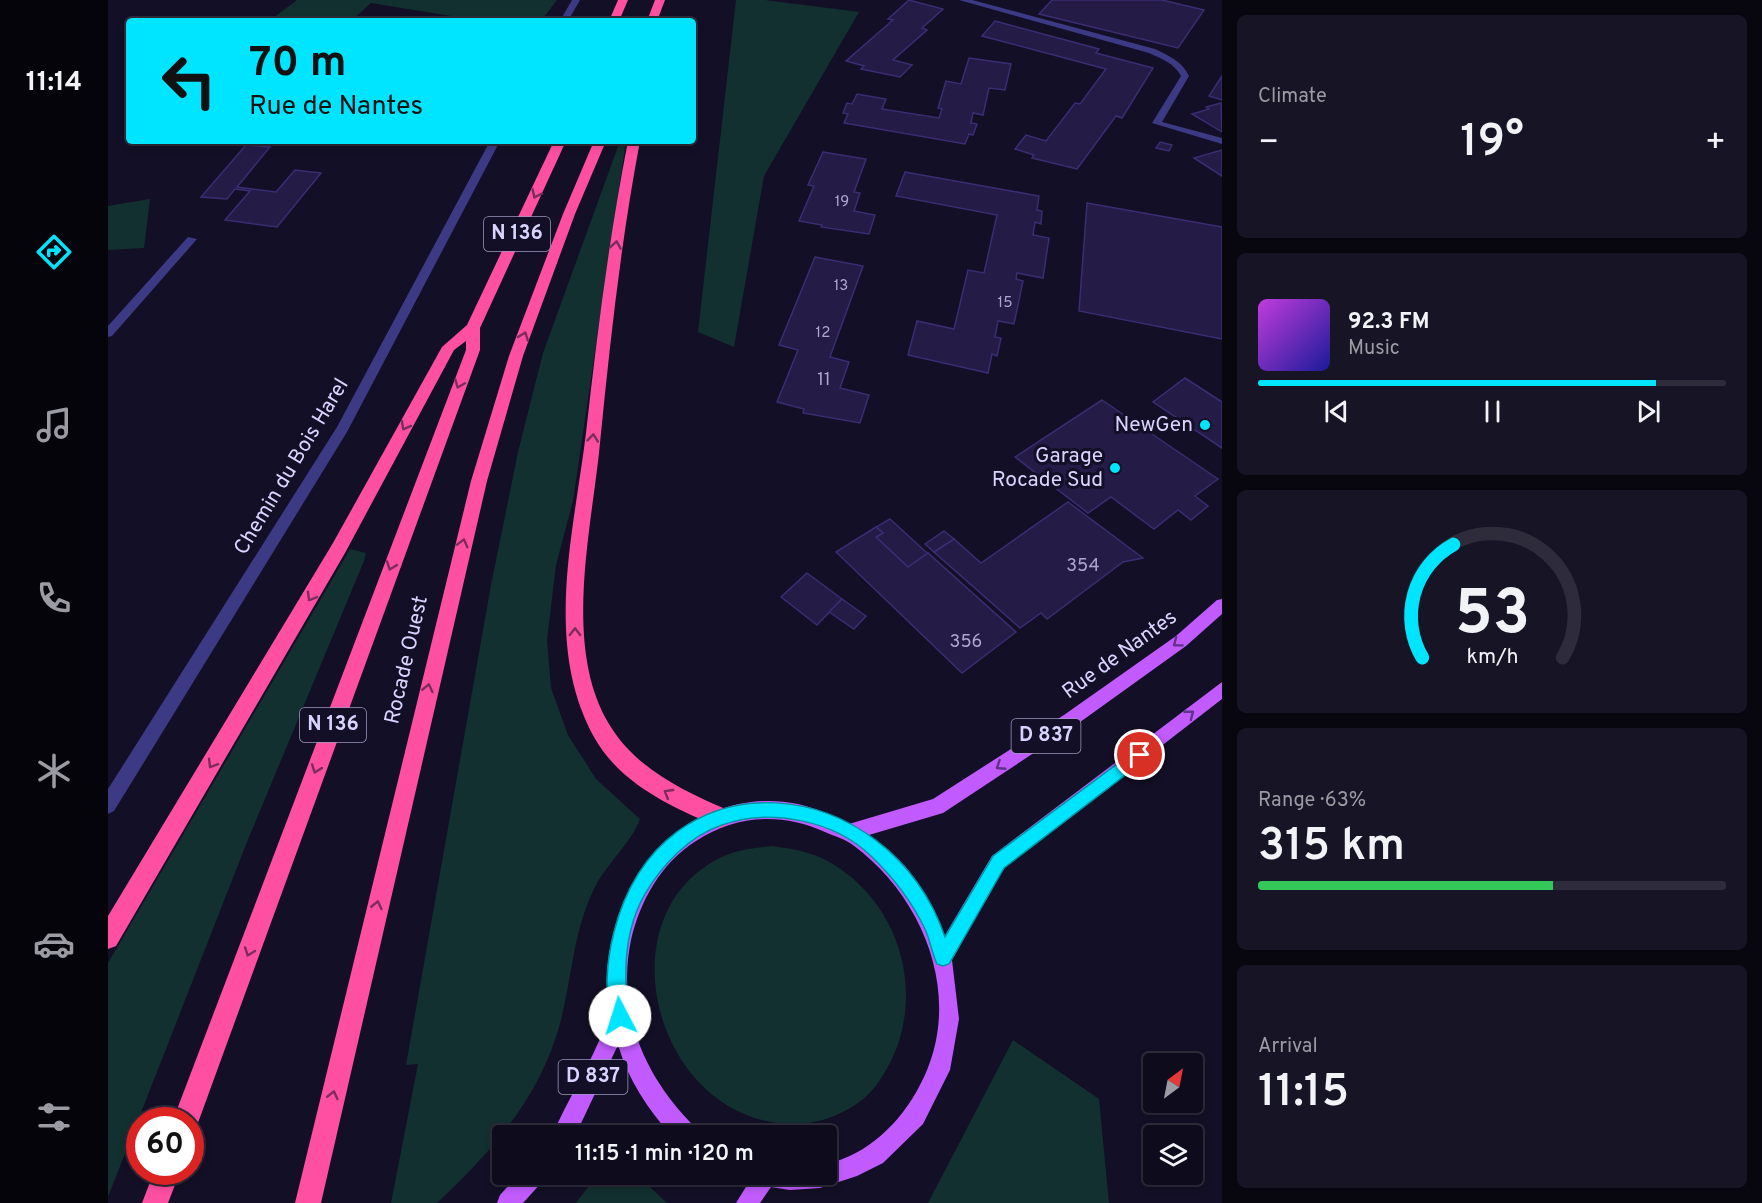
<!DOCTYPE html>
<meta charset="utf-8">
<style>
:root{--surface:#0e0b1c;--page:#171425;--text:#f1f3f6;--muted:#9b9ba3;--line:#2e2b3b;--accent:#00e5ff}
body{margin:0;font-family:Overpass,sans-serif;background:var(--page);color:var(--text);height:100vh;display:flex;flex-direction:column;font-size:22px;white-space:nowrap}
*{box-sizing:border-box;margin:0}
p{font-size:20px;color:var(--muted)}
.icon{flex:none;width:33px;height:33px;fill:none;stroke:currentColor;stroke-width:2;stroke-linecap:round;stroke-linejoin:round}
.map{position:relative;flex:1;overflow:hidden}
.panel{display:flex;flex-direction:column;gap:15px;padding:15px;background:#08060f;width:540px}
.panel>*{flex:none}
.hud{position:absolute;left:18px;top:18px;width:570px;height:126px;border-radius:6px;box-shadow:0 3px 9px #0003,0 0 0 2px var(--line);background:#00e5ff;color:#111;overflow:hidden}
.needle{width:39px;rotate:32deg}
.buttons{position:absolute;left:1035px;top:1053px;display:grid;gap:12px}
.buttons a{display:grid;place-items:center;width:60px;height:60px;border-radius:6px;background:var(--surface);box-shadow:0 3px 9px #0003,0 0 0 2px var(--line);font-size:30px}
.speed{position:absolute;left:18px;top:1107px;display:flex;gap:12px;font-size:30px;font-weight:700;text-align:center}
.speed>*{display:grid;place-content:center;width:78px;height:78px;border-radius:50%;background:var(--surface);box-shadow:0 3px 9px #0003,0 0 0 2px var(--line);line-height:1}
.speed .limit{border:9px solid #d22;background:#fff;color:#111}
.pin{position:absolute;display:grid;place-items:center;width:51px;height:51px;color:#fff;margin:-26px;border:3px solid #fff;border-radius:50%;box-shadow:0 2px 6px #0007}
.me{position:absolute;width:66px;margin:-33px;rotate:355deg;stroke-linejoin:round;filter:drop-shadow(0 0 4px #0008)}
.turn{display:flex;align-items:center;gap:21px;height:126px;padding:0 24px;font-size:27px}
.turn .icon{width:78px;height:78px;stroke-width:2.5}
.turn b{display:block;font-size:42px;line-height:51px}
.big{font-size:45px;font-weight:600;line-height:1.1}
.panel .tile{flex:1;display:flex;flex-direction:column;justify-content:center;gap:9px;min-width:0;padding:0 21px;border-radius:9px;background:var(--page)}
.panel .dial{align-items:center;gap:0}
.dial svg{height:156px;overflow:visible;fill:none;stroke:var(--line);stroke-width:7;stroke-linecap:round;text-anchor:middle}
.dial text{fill:var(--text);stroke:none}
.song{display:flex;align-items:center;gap:18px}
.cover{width:72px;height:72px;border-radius:9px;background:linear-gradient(135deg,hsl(290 70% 55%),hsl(240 70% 35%))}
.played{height:6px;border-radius:3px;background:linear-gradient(90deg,var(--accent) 85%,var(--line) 85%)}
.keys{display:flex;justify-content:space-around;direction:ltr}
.heat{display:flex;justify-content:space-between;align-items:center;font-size:33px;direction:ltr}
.charge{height:9px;border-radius:4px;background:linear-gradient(90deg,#34c759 63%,var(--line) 0)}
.trip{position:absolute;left:384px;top:1125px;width:345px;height:60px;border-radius:6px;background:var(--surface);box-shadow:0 3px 9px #0003,0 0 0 2px var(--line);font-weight:600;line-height:60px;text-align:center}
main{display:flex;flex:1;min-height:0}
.menu{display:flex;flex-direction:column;width:108px;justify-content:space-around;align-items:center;background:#06040b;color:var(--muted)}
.menu .icon{width:42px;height:42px}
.menu .current{color:var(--accent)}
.menu b{font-size:27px;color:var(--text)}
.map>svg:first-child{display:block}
</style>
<main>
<nav class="menu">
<b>11:14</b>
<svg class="icon current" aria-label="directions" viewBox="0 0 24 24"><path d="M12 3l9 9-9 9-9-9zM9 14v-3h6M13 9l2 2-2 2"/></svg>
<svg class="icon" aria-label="music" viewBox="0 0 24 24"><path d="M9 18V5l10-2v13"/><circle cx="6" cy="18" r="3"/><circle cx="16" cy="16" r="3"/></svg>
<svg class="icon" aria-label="phone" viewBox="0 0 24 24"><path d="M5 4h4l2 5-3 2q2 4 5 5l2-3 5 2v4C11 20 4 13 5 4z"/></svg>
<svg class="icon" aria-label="climate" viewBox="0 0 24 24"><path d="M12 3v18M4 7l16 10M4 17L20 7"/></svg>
<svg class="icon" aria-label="car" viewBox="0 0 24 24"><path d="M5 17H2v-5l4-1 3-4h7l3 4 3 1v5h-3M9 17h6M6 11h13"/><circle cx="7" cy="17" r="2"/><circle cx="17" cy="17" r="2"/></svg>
<svg class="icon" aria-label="filters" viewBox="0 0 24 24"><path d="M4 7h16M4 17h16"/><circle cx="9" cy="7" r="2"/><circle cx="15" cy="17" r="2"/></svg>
</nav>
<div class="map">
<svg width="1114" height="1203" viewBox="0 0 1114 1203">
<rect width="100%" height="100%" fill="#130f26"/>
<g fill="#12302f">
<path d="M189,0H449L433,21H374L263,3L243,21H161Z"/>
<path d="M628,0H657L751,12L656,176L626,347L590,332Z"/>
<path d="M512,141H518L465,501L448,565L439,640L443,688L460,735L488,779L532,819C525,840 498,865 487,887C466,928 464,976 453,1020C433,1097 385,1150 329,1203H283L310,1064L298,1065L383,585L410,452L435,353Z"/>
<path d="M42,199L36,248L0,250V206Z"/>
<path d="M242,549L258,553L256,561L139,842L0,1197V963Z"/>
<path d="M664,846C687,849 709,853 728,866C803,914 821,1019 766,1088C749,1109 717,1123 690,1124C548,1128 490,913 616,856C631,849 648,848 664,846Z"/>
<path d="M905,1040L991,1099L1001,1203H820Z"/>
<path d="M490,1174L529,1175L559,1203H468Z"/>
</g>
<g fill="#241b47" stroke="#3b2d73" stroke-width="1.5">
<path d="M801,0L835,9L814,28L819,30L785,60L804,65L792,77L753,69L756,66L738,61L785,20L780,19Z"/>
<path d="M944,0H1054L1096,10L1070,48L931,14Z"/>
<path d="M887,21L991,49L988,53L1045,68L1014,118L1008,116L969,169L924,158L926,155L907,149L918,135L938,141L967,103L972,104L998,69L874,36Z"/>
<path d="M861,58L903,64L897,90L881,88L875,115L865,113L863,123L869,124L865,135L861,134L857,144L736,123L740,114L735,113L739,103L744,104L749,94L778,99L774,109L831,118L834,109L830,108L838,81L853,84Z"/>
<path d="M1114,76V100L1101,96Z"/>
<path d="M1113,103L1114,132L1084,114L1101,109L1098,107Z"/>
<path d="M1052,142L1064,145L1061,151L1048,148Z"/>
<path d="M138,145L162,147L129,187L168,192L187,170L213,173L169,227L117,220L142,191L127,189L119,199L93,197Z"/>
<path d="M1114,150V176L1086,158Z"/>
<path d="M715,152L758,159L746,192L752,193L746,211L767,215L761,234L713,227L714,225L691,221L706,186L700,185Z"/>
<path d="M797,172L931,196L929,210L934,211L933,224L927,222L925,235L941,238L935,278L909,273L908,279L915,281L906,324L890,321L887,337L893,338L889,356L884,354L880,373L800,355L809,321L846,329L860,270L876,273L889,215L788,196Z"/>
<path d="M979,203L1114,227V339L971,311Z"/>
<path d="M707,257L755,266L722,357L741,362L732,388L761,395L752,423L695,413L696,409L669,402L690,350L671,345Z"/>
<path d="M1077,378L1114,402V448L1045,402Z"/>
<path d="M994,400L1110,479L1087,496L1100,506L1083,520L1070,510L1046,529L1003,497L980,513L907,457Z"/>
<path d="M960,502L1035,558L1015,562L939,619L933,613L912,628L826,552L846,539L873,563Z"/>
<path d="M782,519L818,552L820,553L800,567L768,537L775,533L768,527Z"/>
<path d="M768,527L775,533L768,537L800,567L820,553L908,632L854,673L728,552Z"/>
<path d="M836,531L846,539L826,552L817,544Z"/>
<path d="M699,573L734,599L709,625L673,597Z"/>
<path d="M734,599L758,616L746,629L721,612Z"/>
</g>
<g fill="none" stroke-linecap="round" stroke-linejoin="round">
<g fill="#3d3a85" fill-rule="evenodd">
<path d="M464,0H472L460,21H452Z"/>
<path d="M851,0H864L1047,49C1061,56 1074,61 1081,76L1054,122L1114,138V144L1044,123L1073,76C1066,63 1054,59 1041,53Z"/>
<path d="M382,141H392L239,432L6,811L0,814V789L229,427Z"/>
<path d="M80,237L89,239L4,336L0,337V326Z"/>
</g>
<g fill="#c25bff" fill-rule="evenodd">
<path d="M1114,599V614L1078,646L968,725L835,813L761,835L797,866L826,910L836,937L884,856L1114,682V699L896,868L844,960L851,1019L842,1070L815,1124L775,1163L749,1176L712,1188L682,1190L663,1187L652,1203H628L644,1177L643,1174H718V1164C760,1155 793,1122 812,1085C857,1001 818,899 745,845C737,839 726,836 717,832C673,812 628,815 588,841C553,863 532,901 523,940C508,1013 537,1078 588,1128L591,1136H564C540,1110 520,1079 510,1045L467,1136H444C458,1103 477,1073 491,1041C494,1033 500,1025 502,1016C503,1008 500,997 499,989C498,967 502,942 509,921C533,845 606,787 690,804C708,808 724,817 741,824L825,799L956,715L1068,636L1109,600Z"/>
<path d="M411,1174H437L434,1182L415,1203H389L392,1195Z"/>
</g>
<g fill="#ff4fa3" fill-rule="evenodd">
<path d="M510,0H520L511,21H501Z"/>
<path d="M547,0H557L549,21H539Z"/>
<path d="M446,141H458L372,328V350L91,1120L87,1129L82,1131V1120H65L358,350V341L346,350L237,553L8,946L0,949V916L225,543L334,347L359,325Z"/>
<path d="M486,141H498L467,214L415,356L379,481L213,1203H187L363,481L401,356L455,214Z"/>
<path d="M520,141H532C513,241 502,342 492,443C484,528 454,646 501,724C527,768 575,791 620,810L624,817L620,824L613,828C565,808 512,784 486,737C435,644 466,532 478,433C489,335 501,238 520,141Z"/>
<path d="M46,1172H72L60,1203H34Z"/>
</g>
</g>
<defs><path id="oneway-chevron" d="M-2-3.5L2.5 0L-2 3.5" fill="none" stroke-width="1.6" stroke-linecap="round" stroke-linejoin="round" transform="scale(1.5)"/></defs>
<g stroke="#7d2c5e">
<use href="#oneway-chevron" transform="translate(428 194) rotate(115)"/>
<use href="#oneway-chevron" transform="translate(508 245) rotate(-81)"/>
<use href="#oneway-chevron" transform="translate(416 336) rotate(-70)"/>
<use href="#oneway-chevron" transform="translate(351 384) rotate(112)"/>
<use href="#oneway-chevron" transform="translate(297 426) rotate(119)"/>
<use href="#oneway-chevron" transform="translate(485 438) rotate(-84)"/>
<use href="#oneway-chevron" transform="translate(355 543) rotate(-76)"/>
<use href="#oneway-chevron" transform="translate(283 566) rotate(110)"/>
<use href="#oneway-chevron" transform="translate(203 597) rotate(120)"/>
<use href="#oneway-chevron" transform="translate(467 632) rotate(-90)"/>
<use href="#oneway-chevron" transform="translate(320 688) rotate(-77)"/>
<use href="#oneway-chevron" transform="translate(104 764) rotate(121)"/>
<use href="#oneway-chevron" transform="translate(208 769) rotate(110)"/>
<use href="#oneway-chevron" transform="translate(560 793) rotate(-149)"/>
<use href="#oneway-chevron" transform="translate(269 905) rotate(-77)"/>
<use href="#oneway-chevron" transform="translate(141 952) rotate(110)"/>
<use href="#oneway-chevron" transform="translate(225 1095) rotate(-77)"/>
</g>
<g stroke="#623188">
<use href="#oneway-chevron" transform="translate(1069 643) rotate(143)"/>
<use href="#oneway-chevron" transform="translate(1082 714) rotate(-38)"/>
<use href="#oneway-chevron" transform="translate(892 766) rotate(147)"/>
</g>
<path fill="#00e5ff" stroke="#0095a6" stroke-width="1.5" d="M1032,747L1037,749L1039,755L1037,760L896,868L841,964L835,966L829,964C824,953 822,940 817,929C804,902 785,877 763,856C726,820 662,808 614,825C581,836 554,865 537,894C522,920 517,953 518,982C518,995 524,1010 518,1022L512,1025L505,1022C495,996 499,959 506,932C553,747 780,771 837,937L885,856Z"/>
<g fill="#00e5ff" stroke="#130f26" stroke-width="2">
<circle cx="1097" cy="425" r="6"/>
<circle cx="1007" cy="468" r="6"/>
</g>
<g text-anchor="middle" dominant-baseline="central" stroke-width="6" stroke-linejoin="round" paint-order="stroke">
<g font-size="15" fill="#aca6d1">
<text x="734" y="202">19</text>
<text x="733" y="286">13</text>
<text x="897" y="303">15</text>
<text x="715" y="333">12</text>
</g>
<g font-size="18" fill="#aca6d1">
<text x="716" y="380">11</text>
<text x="975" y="566">354</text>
<text x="858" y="642">356</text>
</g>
<g fill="#130f26" stroke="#9e99be" stroke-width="1.5">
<rect x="376" y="217" width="66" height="34" rx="4.5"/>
<rect x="192" y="708" width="66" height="34" rx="4.5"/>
<rect x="903.5" y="719" width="69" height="34" rx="4.5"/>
<rect x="450.5" y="1060" width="69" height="34" rx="4.5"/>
</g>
<g font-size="20" font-weight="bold" fill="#d9d4ff">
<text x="409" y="234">N 136</text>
<text x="225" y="725">N 136</text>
<text x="938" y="736">D 837</text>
<text x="485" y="1077">D 837</text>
</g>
<g font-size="21" fill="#d9d4ff" stroke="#130f26" text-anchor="end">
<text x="1085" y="425">NewGen</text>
<text x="995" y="456">Garage<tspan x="995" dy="24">Rocade Sud</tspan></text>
</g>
<g font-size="21" fill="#d9d4ff" stroke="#130f26">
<text transform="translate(184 467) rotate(-59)">Chemin du Bois Harel</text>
<text transform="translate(1012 655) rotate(-36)">Rue de Nantes</text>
<text transform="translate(299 660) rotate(-77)">Rocade Ouest</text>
</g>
</g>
</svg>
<div class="buttons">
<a><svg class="needle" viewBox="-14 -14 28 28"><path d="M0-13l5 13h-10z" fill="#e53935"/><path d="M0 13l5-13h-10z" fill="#9b9ba3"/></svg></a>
<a><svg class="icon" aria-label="layers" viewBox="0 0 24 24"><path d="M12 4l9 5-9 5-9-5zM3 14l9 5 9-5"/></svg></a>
</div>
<div class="speed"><div class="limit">60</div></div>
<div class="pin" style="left:1032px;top:755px;background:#d93025"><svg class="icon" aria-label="arrive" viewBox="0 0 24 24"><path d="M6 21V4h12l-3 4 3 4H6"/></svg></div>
<svg class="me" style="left:512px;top:1016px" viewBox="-20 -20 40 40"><circle r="19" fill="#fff"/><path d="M0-13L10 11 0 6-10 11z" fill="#00e5ff"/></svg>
<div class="trip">11:15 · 1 min · 120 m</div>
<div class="hud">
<div class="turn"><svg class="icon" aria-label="left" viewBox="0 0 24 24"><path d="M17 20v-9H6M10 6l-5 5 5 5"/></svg><div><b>70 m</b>Rue de Nantes</div></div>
</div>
</div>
<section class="panel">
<div class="tile"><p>Climate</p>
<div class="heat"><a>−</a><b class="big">19°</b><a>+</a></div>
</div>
<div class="tile">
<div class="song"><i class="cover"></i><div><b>92.3 FM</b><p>Music</p></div></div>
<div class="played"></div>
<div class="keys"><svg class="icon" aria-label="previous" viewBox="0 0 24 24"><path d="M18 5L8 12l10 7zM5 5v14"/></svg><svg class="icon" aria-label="pause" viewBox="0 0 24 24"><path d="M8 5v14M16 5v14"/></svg><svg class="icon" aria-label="next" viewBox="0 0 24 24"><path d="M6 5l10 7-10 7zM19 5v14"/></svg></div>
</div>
<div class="tile dial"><svg viewBox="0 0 100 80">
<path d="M14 69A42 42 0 1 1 86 69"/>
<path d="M14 69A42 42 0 0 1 30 11" stroke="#00e5ff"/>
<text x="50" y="56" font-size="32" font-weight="700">53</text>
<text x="50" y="72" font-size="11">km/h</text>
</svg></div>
<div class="tile"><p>Range · 63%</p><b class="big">315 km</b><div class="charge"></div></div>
<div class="tile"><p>Arrival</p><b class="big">11:15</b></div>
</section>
</main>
